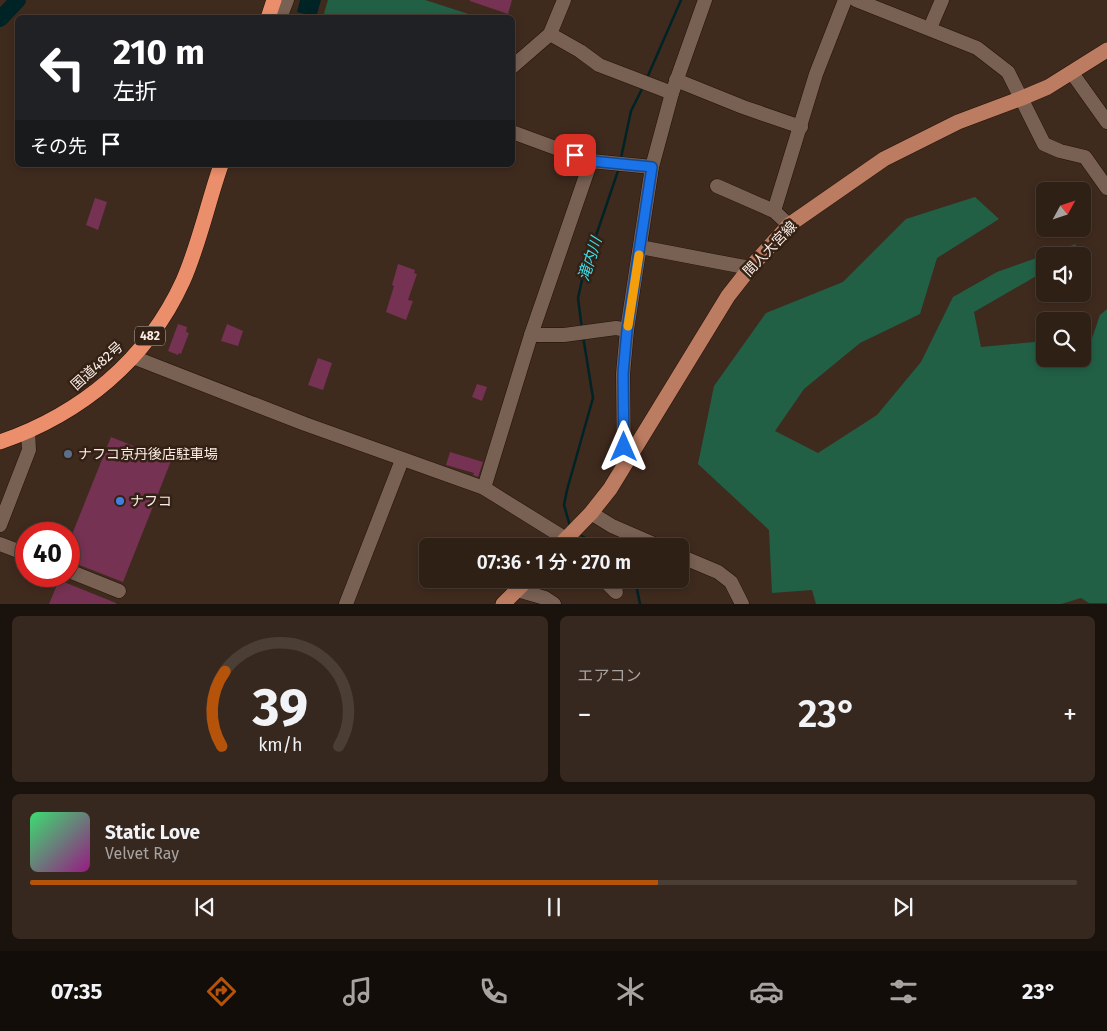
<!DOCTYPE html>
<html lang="ja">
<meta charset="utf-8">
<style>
:root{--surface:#2f2016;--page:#37281f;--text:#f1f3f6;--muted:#a7a3a1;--line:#4a3e35;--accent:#b45309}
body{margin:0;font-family:"Fira Sans","Noto Sans JP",sans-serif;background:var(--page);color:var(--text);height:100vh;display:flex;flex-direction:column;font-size:19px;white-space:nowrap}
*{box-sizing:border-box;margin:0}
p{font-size:16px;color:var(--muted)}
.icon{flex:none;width:28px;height:28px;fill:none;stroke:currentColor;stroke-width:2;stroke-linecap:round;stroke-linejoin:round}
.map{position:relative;height:604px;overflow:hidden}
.details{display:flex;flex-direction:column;gap:12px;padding:12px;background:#1a120c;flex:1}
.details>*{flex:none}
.banner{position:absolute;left:15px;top:15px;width:500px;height:152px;border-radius:8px;box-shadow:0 2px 8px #0003,0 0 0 1px var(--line);background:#202124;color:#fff;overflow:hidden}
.needle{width:32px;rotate:50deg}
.buttons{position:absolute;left:1036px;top:182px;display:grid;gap:10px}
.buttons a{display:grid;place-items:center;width:55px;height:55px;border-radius:8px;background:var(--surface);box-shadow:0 2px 8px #0003,0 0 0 1px var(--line);font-size:25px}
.speed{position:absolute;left:15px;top:522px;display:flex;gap:10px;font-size:25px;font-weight:700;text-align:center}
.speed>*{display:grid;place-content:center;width:65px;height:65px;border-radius:50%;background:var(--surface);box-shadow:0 2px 8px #0003,0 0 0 1px var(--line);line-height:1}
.speed .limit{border:8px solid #d22;background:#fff;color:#111}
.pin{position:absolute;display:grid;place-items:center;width:42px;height:42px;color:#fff;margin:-21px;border-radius:10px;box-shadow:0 2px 8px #0006}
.me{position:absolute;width:55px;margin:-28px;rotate:0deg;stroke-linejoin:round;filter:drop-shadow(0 0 4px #0008)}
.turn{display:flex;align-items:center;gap:18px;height:105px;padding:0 15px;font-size:22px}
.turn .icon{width:65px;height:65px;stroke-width:2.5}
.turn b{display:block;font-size:35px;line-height:42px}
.then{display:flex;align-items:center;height:48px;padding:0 15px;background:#0003;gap:10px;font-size:19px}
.big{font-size:38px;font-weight:600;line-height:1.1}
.details .tile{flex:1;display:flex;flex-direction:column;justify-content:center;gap:8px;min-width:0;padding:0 18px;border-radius:8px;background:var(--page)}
.details .dial{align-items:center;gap:0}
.dial svg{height:130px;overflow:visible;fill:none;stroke:var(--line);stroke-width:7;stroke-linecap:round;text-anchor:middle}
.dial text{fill:var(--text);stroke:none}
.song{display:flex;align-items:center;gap:15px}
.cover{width:60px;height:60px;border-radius:8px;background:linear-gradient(135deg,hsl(140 70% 55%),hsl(310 70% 35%))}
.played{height:5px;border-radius:2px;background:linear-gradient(90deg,var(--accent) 60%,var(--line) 60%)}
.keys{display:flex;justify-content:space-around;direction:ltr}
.heat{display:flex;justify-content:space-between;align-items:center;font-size:28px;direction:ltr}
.details .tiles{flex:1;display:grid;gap:12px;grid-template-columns:1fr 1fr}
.tile:last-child{grid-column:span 2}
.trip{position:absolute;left:419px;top:538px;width:270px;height:50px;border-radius:8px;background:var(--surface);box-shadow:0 2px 8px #0003,0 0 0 1px var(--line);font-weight:600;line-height:50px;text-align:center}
.tabs{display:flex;height:80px;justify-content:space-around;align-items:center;background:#130d09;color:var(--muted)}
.tabs .icon{width:35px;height:35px}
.tabs .current{color:var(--accent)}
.tabs b{font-size:22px;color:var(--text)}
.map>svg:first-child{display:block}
</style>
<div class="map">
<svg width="1107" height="604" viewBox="0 0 1107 604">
<rect width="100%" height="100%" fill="#3f2a1e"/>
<g fill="#226046">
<path d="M328,0H425L478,17H323Z"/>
<path d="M975,197L999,219L937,258L920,314L860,343L804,389L775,431L818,453L877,415L921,362L953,297L997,272L1076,244L1071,256H1045V271L974,312L981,347L1045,341V359H1082L1083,349L1088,350L1100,315L1107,309V603H1089L1081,598L1061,604H816L812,590L772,593L769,530L698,464L714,386L766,313L843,282L906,219Z"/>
</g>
<path fill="#002326" d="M300,0H321L316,17L297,12Z"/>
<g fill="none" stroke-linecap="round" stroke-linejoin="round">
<g stroke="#002326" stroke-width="2.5">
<path d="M647,78L681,0"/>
<path d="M621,158L631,111L643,87"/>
<path d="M582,329L578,298L584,271L619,168"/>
<path d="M570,526L564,505L567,490L593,398L583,336"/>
<path d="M582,536L599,546"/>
<path d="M635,579L640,604"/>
</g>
<path stroke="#002326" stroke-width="16" d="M0,19L18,0"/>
</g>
<g fill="#753253">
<path d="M470,0H512L508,14L470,1Z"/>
<path d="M95,198L107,202L98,230L86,225Z"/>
<path d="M398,264L415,270L414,273L417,274L408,300L413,301L406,320L386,312L394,286L392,285Z"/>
<path d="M178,324L187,327L186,332L189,333L181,354L179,353L178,355L168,351Z"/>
<path d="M227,324L243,331L238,346L221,341Z"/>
<path d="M318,358L332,363L323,390L308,385Z"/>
<path d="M477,384L487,387L482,401L472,397Z"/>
<path d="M111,437L171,461L123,582L69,561V542Z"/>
<path d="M450,452L483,462L478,477L473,475L474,473L446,465Z"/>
<path d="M59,580L116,603V604H49Z"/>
</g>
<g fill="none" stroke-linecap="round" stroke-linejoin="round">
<g stroke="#251207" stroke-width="15">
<g id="minor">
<path d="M856,0L977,48L1008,72L1044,144L1060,151L1085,157L1107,188"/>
<path d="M280,18L287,0"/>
<path d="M930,28L942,0"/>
<path d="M550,34L580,51L599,65L672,93"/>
<path d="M512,67L550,34L564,0"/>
<path d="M1072,73L1107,122"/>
<path d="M676,80L743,107L801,127"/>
<path d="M512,132L591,161L531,335L484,488L566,539L572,546"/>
<path d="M591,161L652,167"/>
<path d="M717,186L774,211L789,225"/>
<path d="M774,211L816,74L845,0"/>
<path d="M640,247L750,268"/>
<path d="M531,335H564L616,328L627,330"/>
<path d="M133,357L305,424L484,488"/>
<path d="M624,465L623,374L627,330L652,167L672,93L705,0"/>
<path d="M591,513L612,526L658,546"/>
<path d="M0,525L29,450L28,432"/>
<path d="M0,544L26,554"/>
<path d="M680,556L718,572L731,582L742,604"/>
<path d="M69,571L119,591"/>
<path d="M603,579L616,592"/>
<path d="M517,590L545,598L554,604"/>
<path d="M346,604L402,460"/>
</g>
</g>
<g stroke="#251207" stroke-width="16">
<g id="major">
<path d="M559,546L591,513L610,489L728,296L750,268L789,225L884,159L958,122L1022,98L1048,87L1107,50"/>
<path d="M503,604L528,579"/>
</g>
</g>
<g stroke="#251207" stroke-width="16">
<g id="highway">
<path d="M268,18L274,0"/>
<path d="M0,442C81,414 147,360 183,281C199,245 208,202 221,165"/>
</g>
</g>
<use href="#minor" stroke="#786053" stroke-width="14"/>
<use href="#major" stroke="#bc7c61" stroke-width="15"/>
<use href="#highway" stroke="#ea8e6b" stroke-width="15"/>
</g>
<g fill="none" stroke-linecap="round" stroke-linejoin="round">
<g stroke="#114b97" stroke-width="12">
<path id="route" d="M575,155L591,161L652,167L627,330L623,374L624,447"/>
</g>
<use href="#route" stroke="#1a73e8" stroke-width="9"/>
<path stroke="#f59e0b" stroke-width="9" d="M628,326L639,255"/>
</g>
<circle fill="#5c6f8a" stroke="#342115" stroke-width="2" cx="68" cy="454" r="5"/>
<circle fill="#3f7fe0" stroke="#342115" stroke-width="2" cx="120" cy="501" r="5"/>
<g text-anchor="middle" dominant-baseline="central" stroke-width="5" stroke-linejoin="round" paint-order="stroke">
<rect fill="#342115" stroke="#bfb0a7" stroke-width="1" x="135" y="326.5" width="30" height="19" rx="4"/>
<g font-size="12" font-weight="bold" fill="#fbede5">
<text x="150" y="336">482</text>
</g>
<g font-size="14" fill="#fbede5" stroke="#342115">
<text transform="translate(770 249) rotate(-46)">間人大宮線</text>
<text transform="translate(97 366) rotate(-42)">国道482号</text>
</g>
<g font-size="14" fill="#fbede5" stroke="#342115" text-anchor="start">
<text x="78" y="454">ナフコ京丹後店駐車場</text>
<text x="130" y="501">ナフコ</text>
</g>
<g font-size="15" font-style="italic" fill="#37e2ef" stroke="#342115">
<text transform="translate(590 259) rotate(-72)">滝内川</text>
</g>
</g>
</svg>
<div class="buttons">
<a><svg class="needle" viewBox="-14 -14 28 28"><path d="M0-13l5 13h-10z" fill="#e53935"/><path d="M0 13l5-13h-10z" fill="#a7a3a1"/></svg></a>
<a><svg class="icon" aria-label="sound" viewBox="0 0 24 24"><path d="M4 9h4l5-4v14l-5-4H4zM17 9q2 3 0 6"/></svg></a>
<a><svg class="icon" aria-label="search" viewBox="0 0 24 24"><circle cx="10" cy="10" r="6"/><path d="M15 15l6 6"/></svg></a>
</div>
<div class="speed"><div class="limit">40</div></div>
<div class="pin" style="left:575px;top:155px;background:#d93025"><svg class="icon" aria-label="arrive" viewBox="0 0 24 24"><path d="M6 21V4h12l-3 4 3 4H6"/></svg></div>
<svg class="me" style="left:624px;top:447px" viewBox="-20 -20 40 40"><path d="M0-17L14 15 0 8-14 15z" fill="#1a73e8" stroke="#fff" stroke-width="4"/></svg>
<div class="trip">07:36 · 1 分 · 270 m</div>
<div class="banner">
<div class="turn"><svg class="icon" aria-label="left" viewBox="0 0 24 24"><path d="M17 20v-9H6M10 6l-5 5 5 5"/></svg><div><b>210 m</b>左折</div></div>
<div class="then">その先<svg class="icon" aria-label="arrive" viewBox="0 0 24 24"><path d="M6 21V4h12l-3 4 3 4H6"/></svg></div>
</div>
</div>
<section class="details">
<div class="tiles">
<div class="tile dial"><svg viewBox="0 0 100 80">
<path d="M14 69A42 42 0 1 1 86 69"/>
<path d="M14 69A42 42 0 0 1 16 23" stroke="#b45309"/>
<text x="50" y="56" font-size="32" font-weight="700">39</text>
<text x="50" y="72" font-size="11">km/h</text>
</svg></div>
<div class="tile"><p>エアコン</p>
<div class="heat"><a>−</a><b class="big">23°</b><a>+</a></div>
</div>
<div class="tile">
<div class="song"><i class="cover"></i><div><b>Static Love</b><p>Velvet Ray</p></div></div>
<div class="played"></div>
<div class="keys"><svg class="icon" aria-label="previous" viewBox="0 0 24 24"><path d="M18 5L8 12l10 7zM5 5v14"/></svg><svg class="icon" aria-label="pause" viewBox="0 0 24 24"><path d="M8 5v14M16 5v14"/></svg><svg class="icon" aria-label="next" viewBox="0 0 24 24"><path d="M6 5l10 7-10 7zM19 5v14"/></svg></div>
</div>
</div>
</section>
<nav class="tabs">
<b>07:35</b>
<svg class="icon current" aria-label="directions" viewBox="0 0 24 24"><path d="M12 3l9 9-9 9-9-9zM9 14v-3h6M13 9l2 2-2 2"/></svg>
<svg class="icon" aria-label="music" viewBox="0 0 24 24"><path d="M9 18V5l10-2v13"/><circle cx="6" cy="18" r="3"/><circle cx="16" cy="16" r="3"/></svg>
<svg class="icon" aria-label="phone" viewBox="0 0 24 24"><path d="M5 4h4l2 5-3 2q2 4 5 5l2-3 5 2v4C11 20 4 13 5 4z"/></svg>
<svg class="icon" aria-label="climate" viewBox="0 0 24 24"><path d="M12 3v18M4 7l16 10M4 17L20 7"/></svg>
<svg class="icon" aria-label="car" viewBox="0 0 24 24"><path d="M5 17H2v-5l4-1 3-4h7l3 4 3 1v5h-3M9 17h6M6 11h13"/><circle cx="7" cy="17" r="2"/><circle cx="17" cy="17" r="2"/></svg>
<svg class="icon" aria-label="filters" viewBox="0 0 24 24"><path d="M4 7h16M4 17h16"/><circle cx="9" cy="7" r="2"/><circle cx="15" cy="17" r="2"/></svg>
<b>23°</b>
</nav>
